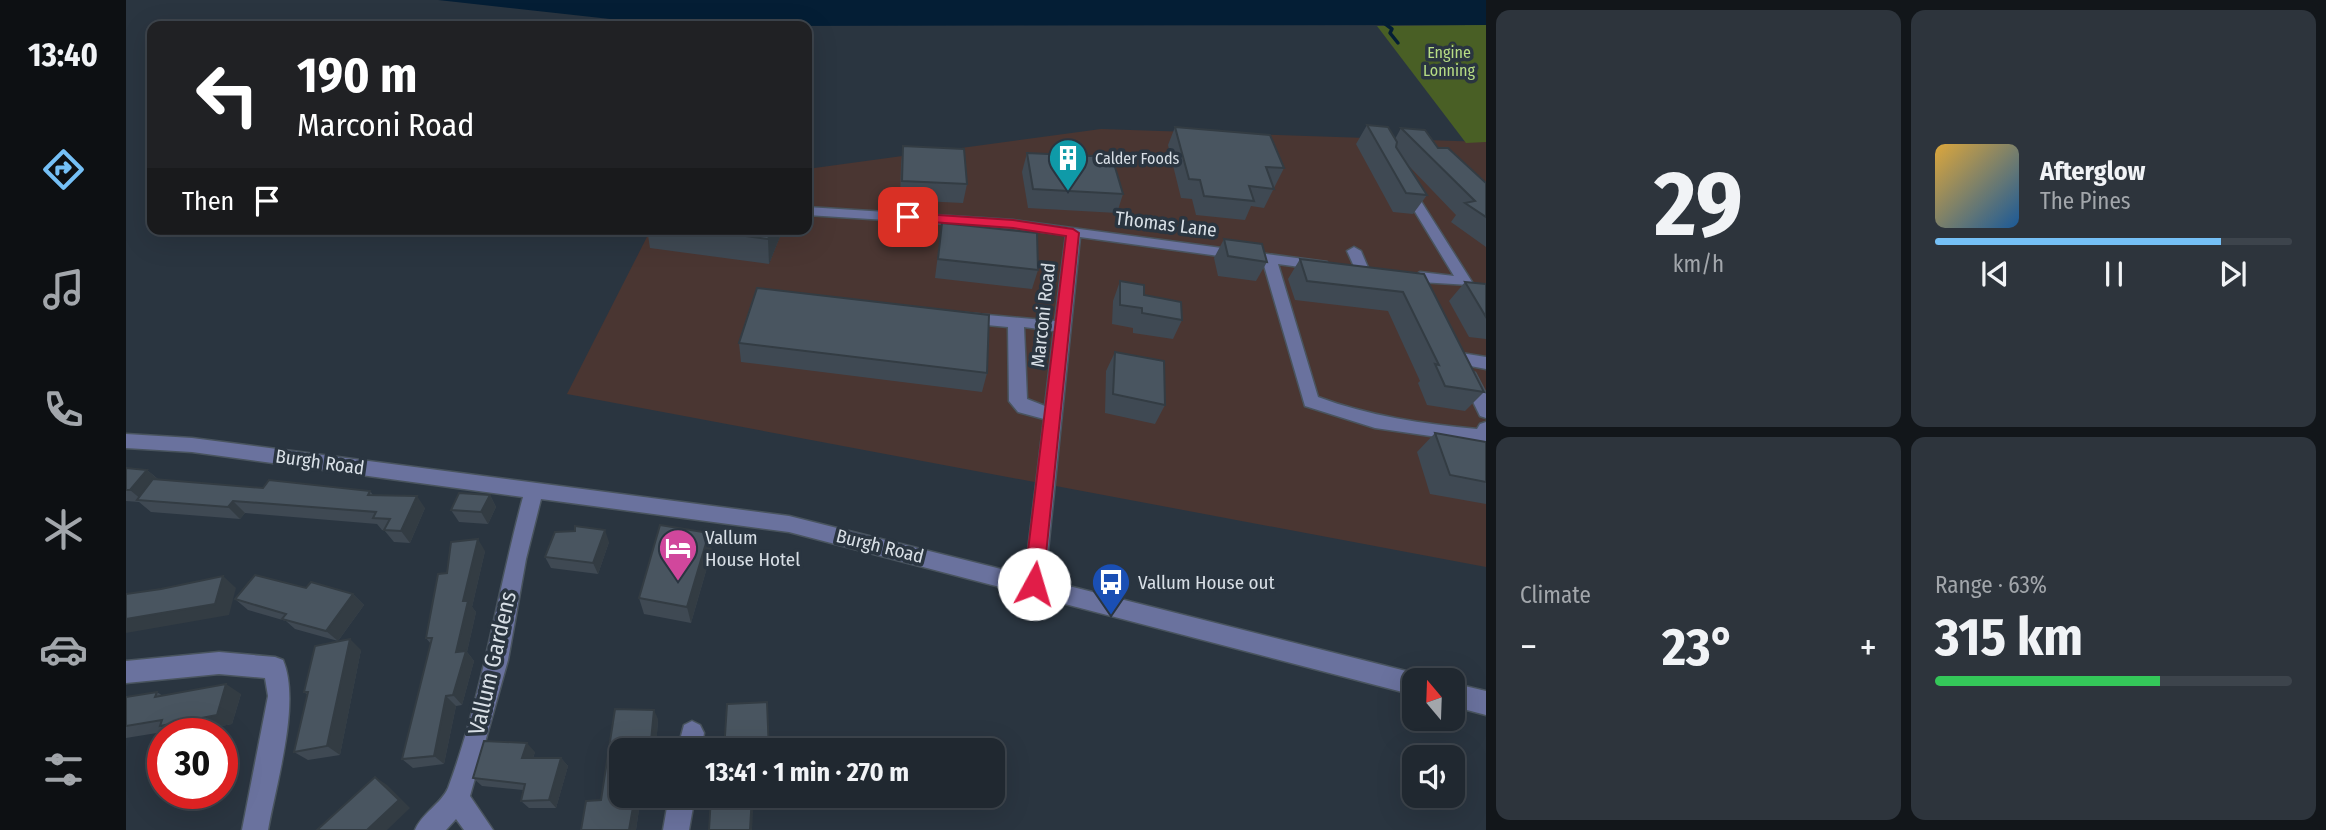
<!DOCTYPE html>
<meta charset="utf-8">
<style>
:root{--surface:#202830;--page:#2d343c;--text:#f1f3f6;--muted:#a2a6ab;--line:#3d444c;--accent:#75c0f6}
body{margin:0;font-family:"Fira Sans Condensed",sans-serif;background:var(--page);color:var(--text);height:100vh;display:flex;flex-direction:column;font-size:26px;white-space:nowrap}
*{box-sizing:border-box;margin:0}
p{font-size:23px;color:var(--muted)}
.icon{flex:none;width:38px;height:38px;fill:none;stroke:currentColor;stroke-width:2;stroke-linecap:round;stroke-linejoin:round}
.map{position:relative;flex:1;overflow:hidden}
.side{display:flex;flex-direction:column;gap:10px;padding:10px;background:#12161a;width:840px}
.side>*{flex:none}
.top-card{position:absolute;left:21px;top:21px;width:665px;height:214px;border-radius:14px;box-shadow:0 7px 28px #0002,0 0 0 2px var(--line);background:#202124;color:#fff;overflow:hidden}
.needle{width:46px;rotate:341deg}
.fabs{position:absolute;left:1276px;top:668px;display:grid;gap:14px}
.fabs a{display:grid;place-items:center;width:63px;height:63px;border-radius:14px;background:var(--surface);box-shadow:0 7px 28px #0002,0 0 0 2px var(--line);font-size:35px}
.speed{position:absolute;left:21px;top:718px;display:flex;gap:14px;font-size:35px;font-weight:700;text-align:center}
.speed>*{display:grid;place-content:center;width:91px;height:91px;border-radius:50%;background:var(--surface);box-shadow:0 7px 28px #0002,0 0 0 2px var(--line);line-height:1}
.speed .limit{border:10px solid #d22;background:#fff;color:#111}
.pin{position:absolute;display:grid;place-items:center;width:60px;height:60px;color:#fff;margin:-30px;border-radius:14px;box-shadow:0 4px 10px #0006}
.me{position:absolute;width:77px;margin:-38px;rotate:6deg;stroke-linejoin:round;filter:drop-shadow(0 0 5px #0008)}
.turn{display:flex;align-items:center;gap:24px;height:147px;padding:0 35px;font-size:32px}
.turn .icon{width:91px;height:91px;stroke-width:2.5}
.turn b{display:block;font-size:49px;line-height:60px}
.then{display:flex;align-items:center;height:66px;padding:0 35px;background:#0003;gap:14px;font-size:26px}
.big{font-size:52px;font-weight:700;line-height:1.1}
.side .widget{flex:1;display:flex;flex-direction:column;justify-content:center;gap:10px;min-width:0;padding:0 24px;border-radius:14px;background:var(--page)}
.side .dial{align-items:center;gap:0}
.dial b{font-size:91px;line-height:1}
.song{display:flex;align-items:center;gap:21px}
.cover{width:84px;height:84px;border-radius:10px;background:linear-gradient(135deg,hsl(40 70% 55%),hsl(210 70% 35%))}
.played{height:7px;border-radius:4px;background:linear-gradient(90deg,var(--accent) 80%,var(--line) 80%)}
.keys{display:flex;justify-content:space-around;direction:ltr}
.heat{display:flex;justify-content:space-between;align-items:center;font-size:38px;direction:ltr}
.charge{height:10px;border-radius:5px;background:linear-gradient(90deg,#34c759 63%,var(--line) 0)}
.side .tiles{flex:1;display:grid;gap:10px;grid-template-columns:repeat(2,1fr)}
.trip{position:absolute;left:483px;top:738px;width:396px;height:70px;border-radius:14px;background:var(--surface);box-shadow:0 7px 28px #0002,0 0 0 2px var(--line);font-weight:700;line-height:70px;text-align:center}
main{display:flex;flex:1;min-height:0}
.menu{display:flex;flex-direction:column;width:126px;justify-content:space-around;align-items:center;background:#0d1013;color:var(--muted)}
.menu .icon{width:49px;height:49px}
.menu .on{color:var(--accent)}
.menu b{font-size:32px;color:var(--text)}
.map>svg:first-child{display:block}
</style>
<main>
<nav class="menu">
<b>13:40</b>
<svg class="icon on" aria-label="directions" viewBox="0 0 24 24"><path d="M12 3l9 9-9 9-9-9zM9 14v-3h6M13 9l2 2-2 2"/></svg>
<svg class="icon" aria-label="music" viewBox="0 0 24 24"><path d="M9 18V5l10-2v13"/><circle cx="6" cy="18" r="3"/><circle cx="16" cy="16" r="3"/></svg>
<svg class="icon" aria-label="phone" viewBox="0 0 24 24"><path d="M5 4h4l2 5-3 2q2 4 5 5l2-3 5 2v4C11 20 4 13 5 4z"/></svg>
<svg class="icon" aria-label="climate" viewBox="0 0 24 24"><path d="M12 3v18M4 7l16 10M4 17L20 7"/></svg>
<svg class="icon" aria-label="car" viewBox="0 0 24 24"><path d="M5 17H2v-5l4-1 3-4h7l3 4 3 1v5h-3M9 17h6M6 11h13"/><circle cx="7" cy="17" r="2"/><circle cx="17" cy="17" r="2"/></svg>
<svg class="icon" aria-label="filters" viewBox="0 0 24 24"><path d="M4 7h16M4 17h16"/><circle cx="9" cy="7" r="2"/><circle cx="15" cy="17" r="2"/></svg>
</nav>
<div class="map">
<svg width="1360" height="830" viewBox="0 0 1360 830">
<rect width="100%" height="100%" fill="#2a3540"/>
<path fill="#4a3632" d="M975,129L1360,142V567L441,394L525,229H681V169Z"/>
<path fill="#495f25" d="M1360,25V142L1340,143L1251,26Z"/>
<path fill="#041e35" d="M312,0H1360V25L593,26L484,19Z"/>
<g fill="none" stroke-linecap="round" stroke-linejoin="round">
<path stroke="#041e35" stroke-width="3.5" d="M1258,23L1266,29L1264,33L1272,43"/>
<g stroke="#49545e" stroke-width="3">
<g id="minor">
<path d="M1280,183L1286,187L1346,282L1344,285L1294,282L1287,277L1294,272L1328,276L1274,187Z"/>
<path d="M681,207L887,220L1201,262V268L1196,270L1152,264L1192,397C1243,416 1297,424 1351,429L1354,424L1360,422V444L1249,428L1179,406L1137,262L954,237L919,580L1288,673L1296,676L1298,681H1288V695L663,532L415,499L400,559L382,660L344,796L367,830H338L330,819L320,830H289C296,813 315,804 322,788C357,694 371,593 397,497L66,452L0,448V434L66,438L663,516L899,575L918,419L892,412L883,401L882,327L839,323L831,318L839,313L929,321L940,235L887,228L681,215ZM898,327L928,331L919,406L901,399Z"/>
<path d="M1228,247L1235,251L1243,270L1241,273H1231L1221,251Z"/>
<path d="M1335,353L1360,357V369L1329,363L1327,359Z"/>
<path d="M1343,371L1349,373L1360,394V418L1354,416L1335,377Z"/>
<path d="M93,652L149,657L157,660C175,702 150,784 142,830H116L142,696L139,678L93,674L0,683V661Z"/>
<path d="M1326,683L1360,691V715L1326,706Z"/>
<path d="M566,721L574,725L578,733L575,751H551L558,725Z"/>
<path d="M543,796H569L563,830H537Z"/>
</g>
</g>
<use href="#minor" fill="#6a729e" fill-rule="evenodd"/>
</g>
<g fill="#3f4953">
<path d="M1241,125L1269,139L1275,128L1312,148L1360,183V247L1325,222L1330,215L1282,165L1301,195L1287,214L1267,212L1230,144Z"/>
<path d="M1049,127L1158,168L1138,208L1125,206L1119,220L1070,215L1066,199L1055,198L1042,145Z"/>
<path d="M777,146L841,184L837,203L774,200L775,164Z"/>
<path d="M901,153L997,194L991,213L902,208L896,172Z"/>
<path d="M816,223L912,270L906,289L809,278Z"/>
<path d="M521,229H657L643,264L524,248Z"/>
<path d="M1098,239L1141,262L1130,281L1092,276L1088,258Z"/>
<path d="M1174,259L1298,274L1358,392L1339,411L1301,405L1292,383L1294,381L1262,311L1169,300L1162,279Z"/>
<path d="M994,281L1056,320L1047,339L1007,333V328L986,324L987,301Z"/>
<path d="M1339,282L1360,284V339L1343,337L1323,301Z"/>
<path d="M613,343L861,373L856,392L615,362Z"/>
<path d="M989,352L1039,405L1029,424L979,413L980,371Z"/>
<path d="M1309,433L1360,442V504L1304,494L1291,452Z"/>
<path d="M0,468L21,470L32,479L137,488L244,491L247,495L299,508L284,543L268,542L258,530H256L251,524L119,513L114,519L25,512L13,502L0,501Z"/>
<path d="M364,495L370,507L362,524L333,522L325,510Z"/>
<path d="M483,542L472,574L425,568L419,557Z"/>
<path d="M586,550L565,623L518,614L513,598Z"/>
<path d="M359,551L346,607L350,612L341,652L348,661L336,705L330,706L318,764L287,768L276,759L305,644L300,638L321,573Z"/>
<path d="M180,588L227,594L238,605L212,641L169,629L160,621L122,610L109,599Z"/>
<path d="M235,650L214,755L182,760L168,752L182,695L178,692Z"/>
<path d="M31,692L37,696L115,694L106,724L59,733H48L43,731L0,738V697Z"/>
<path d="M532,719L530,749H526L495,796H515L510,830H455L475,800Z"/>
<path d="M409,752L407,758H435L442,766L430,808H403L395,801L397,790L356,786L347,778Z"/>
</g>
<g fill="#333c43">
<path d="M646,229H657L643,264L642,239Z"/>
<path d="M21,470L35,482L16,500L4,490Z"/>
<path d="M364,495L370,507L362,524L355,512Z"/>
<path d="M291,496L299,508L284,543L275,531Z"/>
<path d="M107,501L119,513L114,519L102,507Z"/>
<path d="M479,530L483,542L472,574L467,563Z"/>
<path d="M583,533L586,550L565,623L561,607Z"/>
<path d="M352,539L359,551L346,607L350,612L341,652L348,661L336,705L327,695L330,652L337,601Z"/>
<path d="M97,576L110,588L103,615L0,633V619Z"/>
<path d="M227,594L238,605L212,641L200,631Z"/>
<path d="M224,639L235,650L214,755L201,746Z"/>
<path d="M100,684L115,694L106,724L59,733H48L34,726Z"/>
<path d="M320,696L330,706L318,764L308,756Z"/>
<path d="M528,710L532,719L530,749L525,741Z"/>
<path d="M521,740L526,749L525,751H520Z"/>
<path d="M401,743L409,752L404,766L396,758Z"/>
<path d="M435,758L442,766L430,808L423,800Z"/>
<path d="M249,777L261,785L284,808L261,830H241Z"/>
<path d="M509,796H515L510,830H503Z"/>
<path d="M626,796H628L626,830H624Z"/>
</g>
<g fill="#495560" stroke="#333c43" stroke-width="2">
<path d="M1241,125L1262,127L1271,142L1270,147L1301,195L1280,193Z"/>
<path d="M1049,127L1144,135L1158,168L1140,167L1148,189L1123,186L1128,201L1078,196L1074,180L1063,179Z"/>
<path d="M1275,128L1299,130L1312,148H1322L1360,183V217L1339,203L1349,201Z"/>
<path d="M777,146L838,149L841,184L776,181Z"/>
<path d="M901,153L986,157L997,194L907,189Z"/>
<path d="M816,223L911,233L912,270L812,259Z"/>
<path d="M569,229H646L642,239Z"/>
<path d="M1098,239L1136,244L1141,262L1102,256Z"/>
<path d="M1174,259L1298,274L1358,392L1319,386L1309,364L1313,365L1277,292L1181,281Z"/>
<path d="M994,281L1018,285V295L1055,302L1056,320L1016,313V308L994,305Z"/>
<path d="M1339,282L1360,284V317Z"/>
<path d="M631,288L863,315L861,373L613,343Z"/>
<path d="M989,352L1038,361L1039,405L987,394Z"/>
<path d="M1309,433L1360,442V482L1324,475Z"/>
<path d="M0,468L21,470L4,490H0Z"/>
<path d="M27,479L137,488L143,480L244,491L242,495L291,496L275,531L258,530L264,519L247,518L250,512L107,501L102,507L11,500Z"/>
<path d="M333,493L364,495L355,512L325,510Z"/>
<path d="M534,525L583,533L561,607L513,598Z"/>
<path d="M449,526L479,530L467,563L419,557L429,532L449,531Z"/>
<path d="M352,539L337,601H342L330,652L340,651L327,695L320,696L308,756L276,759L306,638H300L312,574L321,573L325,542Z"/>
<path d="M129,575L180,588L185,582L227,594L200,631L156,619L160,614L109,599Z"/>
<path d="M97,576L89,604L0,619V594L35,589Z"/>
<path d="M224,639L201,746L168,752L182,692H178L189,646Z"/>
<path d="M100,684L91,715L34,726L36,720L0,726V697L31,692L29,697Z"/>
<path d="M641,702L643,751H598L601,704Z"/>
<path d="M489,709L528,710L525,741L521,740L520,751H495V796H509L503,830H455L460,801L475,800Z"/>
<path d="M358,741L401,743L396,758H435L423,800L395,801L399,784L347,778Z"/>
<path d="M249,777L273,800L241,830H191Z"/>
<path d="M585,796H626L624,830H583Z"/>
</g>
<path fill="#e11d48" stroke="#92132f" stroke-width="2" d="M782,213L887,220L947,229L953,233L917,584L914,590L908,593L901,590L898,584L940,236L887,228L778,220V214Z"/>
<defs>
<g id="building-pin" transform="scale(2.0125)"><path d="M0 17L-7.5 6A9.5 9.5 0 1 1 7.5 6Z" fill="#0f9aa8" stroke="#2a3540"/><path d="M-4-6H4V6H1V3H-1V6H-4ZM-2.5-4.3h1.7v1.8h-1.7ZM.8-4.3h1.7v1.8H.8ZM-2.5-1h1.7V.8h-1.7ZM.8-1h1.7V.8H.8Z" fill="#fff"/></g>
<g id="hotel-pin" transform="scale(2.0125)"><path d="M0 17L-7.5 6A9.5 9.5 0 1 1 7.5 6Z" fill="#d1479c" stroke="#2a3540"/><path d="M-6-4.5h1.5V1H6V5H4.5V3h-9V5H-6ZM-4 0a1.8 1.8 0 1 1 3.6 0ZM.5 0V-2.5h3Q6-2.5 6 0Z" fill="#fff"/></g>
<g id="bus-pin" transform="scale(2.0125)"><path d="M0 17L-7.5 6A9.5 9.5 0 1 1 7.5 6Z" fill="#1a4fb4" stroke="#2a3540"/><path d="M-5-6H5V4H4V6H2V4H-2V6H-4V4H-5ZM-3.5-4V0h7V-4ZM-3.5 1.2v1.5H-2V1.2ZM2 1.2v1.5H3.5V1.2Z" fill="#fff"/></g>
</defs>
<g fill-rule="evenodd">
<use href="#building-pin" x="942" y="158"/>
<use href="#hotel-pin" x="552" y="548"/>
<use href="#bus-pin" x="985" y="582"/>
</g>
<g text-anchor="middle" dominant-baseline="central" stroke-width="7" stroke-linejoin="round" paint-order="stroke">
<g font-size="16" fill="#b7dd84" stroke="#2a3540">
<text x="1323" y="52">Engine<tspan x="1323" dy="18">Lonning</tspan></text>
</g>
<g font-size="16" fill="#d8dfe6" stroke="#2a3540" text-anchor="start">
<text x="969" y="158">Calder Foods</text>
</g>
<g font-size="19" fill="#d8dfe6" stroke="#2a3540">
<text transform="translate(1040 224) rotate(7)">Thomas Lane</text>
<text transform="translate(917 315) rotate(-84)">Marconi Road</text>
<text transform="translate(194 462) rotate(8)">Burgh Road</text>
<text transform="translate(754 546) rotate(14)">Burgh Road</text>
</g>
<g font-size="19" fill="#d8dfe6" stroke="#2a3540" text-anchor="start">
<text x="579" y="537">Vallum<tspan x="579" dy="22">House Hotel</tspan></text>
<text x="1012" y="582">Vallum House out</text>
</g>
<g font-size="23" fill="#d8dfe6" stroke="#2a3540">
<text transform="translate(366 663) rotate(-77)">Vallum Gardens</text>
</g>
</g>
</svg>
<div class="fabs">
<a><svg class="needle" viewBox="-14 -14 28 28"><path d="M0-13l5 13h-10z" fill="#e53935"/><path d="M0 13l5-13h-10z" fill="#a2a6ab"/></svg></a>
<a><svg class="icon" aria-label="sound" viewBox="0 0 24 24"><path d="M4 9h4l5-4v14l-5-4H4zM17 9q2 3 0 6"/></svg></a>
</div>
<div class="speed"><div class="limit">30</div></div>
<div class="pin" style="left:782px;top:217px;background:#d93025"><svg class="icon" aria-label="arrive" viewBox="0 0 24 24"><path d="M6 21V4h12l-3 4 3 4H6"/></svg></div>
<svg class="me" style="left:908px;top:584px" viewBox="-20 -20 40 40"><circle r="19" fill="#fff"/><path d="M0-13L10 11 0 6-10 11z" fill="#e11d48"/></svg>
<div class="trip">13:41 · 1 min · 270 m</div>
<div class="top-card">
<div class="turn"><svg class="icon" aria-label="left" viewBox="0 0 24 24"><path d="M17 20v-9H6M10 6l-5 5 5 5"/></svg><div><b>190 m</b>Marconi Road</div></div>
<div class="then">Then<svg class="icon" aria-label="arrive" viewBox="0 0 24 24"><path d="M6 21V4h12l-3 4 3 4H6"/></svg></div>
</div>
</div>
<section class="side">
<div class="tiles">
<div class="widget dial"><b>29</b><p>km/h</p></div>
<div class="widget">
<div class="song"><i class="cover"></i><div><b>Afterglow</b><p>The Pines</p></div></div>
<div class="played"></div>
<div class="keys"><svg class="icon" aria-label="previous" viewBox="0 0 24 24"><path d="M18 5L8 12l10 7zM5 5v14"/></svg><svg class="icon" aria-label="pause" viewBox="0 0 24 24"><path d="M8 5v14M16 5v14"/></svg><svg class="icon" aria-label="next" viewBox="0 0 24 24"><path d="M6 5l10 7-10 7zM19 5v14"/></svg></div>
</div>
<div class="widget"><p>Climate</p>
<div class="heat"><a>−</a><b class="big">23°</b><a>+</a></div>
</div>
<div class="widget"><p>Range · 63%</p><b class="big">315 km</b><div class="charge"></div></div>
</div>
</section>
</main>
